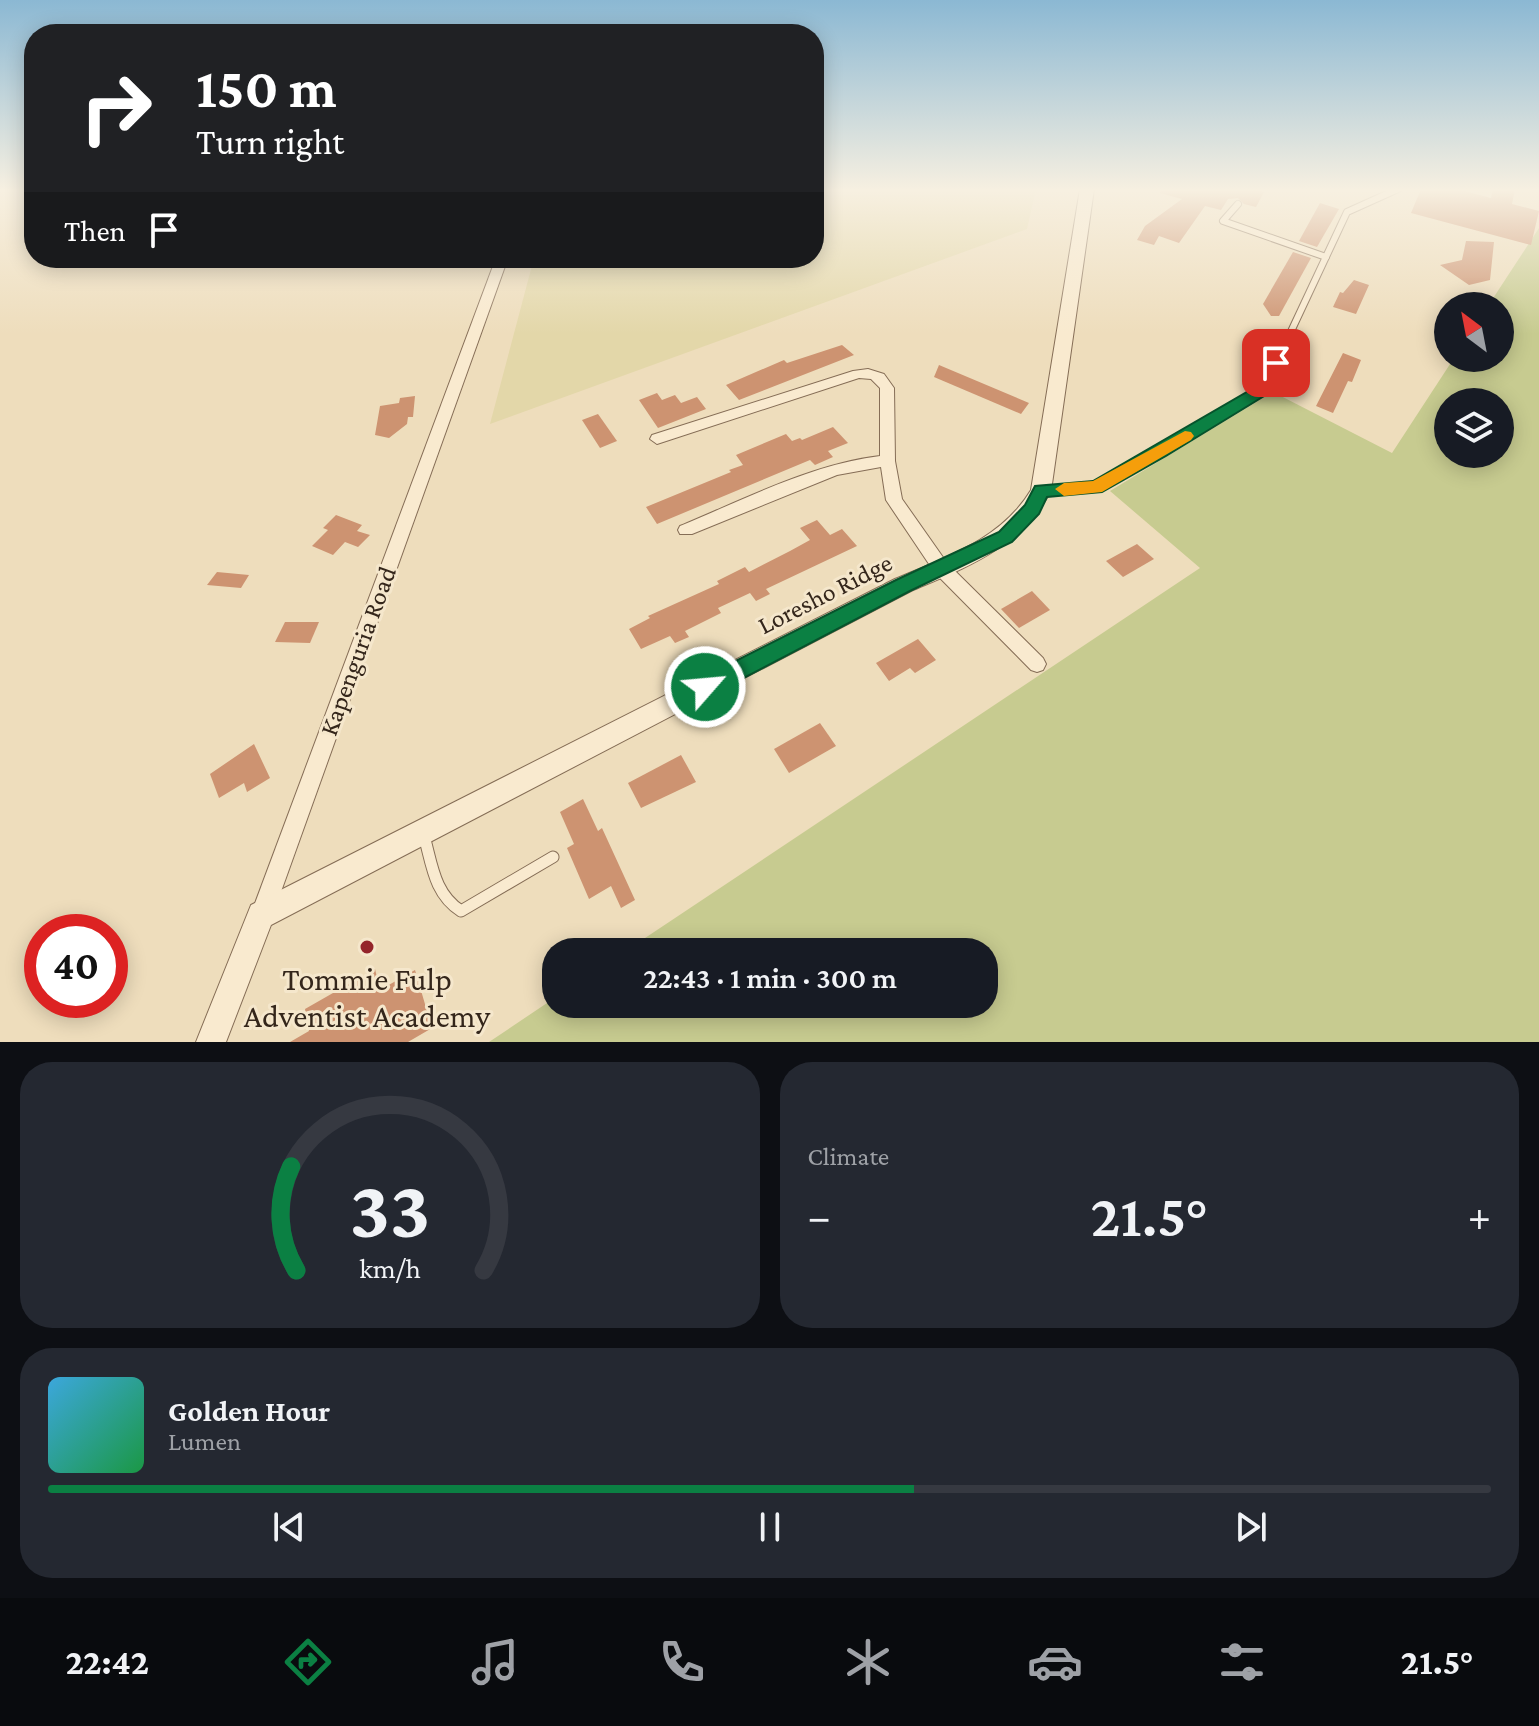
<!DOCTYPE html>
<meta charset="utf-8">
<style>
:root{--surface:#171b24;--page:#242831;--text:#f1f3f6;--muted:#9ea1a6;--line:#363941;--accent:#0b8043}
body{margin:0;font-family:"Crimson Pro",serif;background:var(--page);color:var(--text);height:100vh;display:flex;flex-direction:column;font-size:30px;white-space:nowrap}
*{box-sizing:border-box;margin:0}
p{font-size:26px;color:var(--muted)}
.icon{flex:none;width:44px;height:44px;fill:none;stroke:currentColor;stroke-width:2;stroke-linecap:round;stroke-linejoin:round}
.map{position:relative;height:1042px;overflow:hidden}
.details{display:flex;flex-direction:column;gap:20px;padding:20px;background:#0d0f14;flex:1}
.details>*{flex:none}
.top-card{position:absolute;left:24px;top:24px;width:800px;height:244px;border-radius:32px;box-shadow:0 4px 20px #0003;background:#202124;color:#fff;overflow:hidden}
.needle{width:52px;rotate:328deg}
.buttons{position:absolute;left:1434px;top:292px;display:grid;gap:16px}
.buttons a{display:grid;place-items:center;width:80px;height:80px;border-radius:50%;background:var(--surface);box-shadow:0 4px 20px #0003;font-size:40px}
.speed{position:absolute;left:24px;top:914px;display:flex;gap:16px;font-size:40px;font-weight:700;text-align:center}
.speed>*{display:grid;place-content:center;width:104px;height:104px;border-radius:50%;background:var(--surface);box-shadow:0 4px 20px #0003;line-height:1}
.speed .limit{border:12px solid #d22;background:#fff;color:#111}
.pin{position:absolute;display:grid;place-items:center;width:68px;height:68px;color:#fff;margin:-34px;border-radius:16px;box-shadow:0 4px 12px #0006}
.me{position:absolute;width:88px;margin:-44px;rotate:63deg;stroke-linejoin:round;filter:drop-shadow(0 0 6px #0008)}
.turn{display:flex;align-items:center;gap:28px;height:168px;padding:0 40px;font-size:36px}
.turn .icon{width:104px;height:104px;stroke-width:2.5}
.turn b{display:block;font-size:56px;line-height:68px}
.then{display:flex;align-items:center;height:76px;padding:0 40px;background:#0003;gap:16px;font-size:30px}
.big{font-size:60px;font-weight:600;line-height:1.1}
.details .tile{flex:1;display:flex;flex-direction:column;justify-content:center;gap:12px;min-width:0;padding:0 28px;border-radius:32px;background:var(--page)}
.details .dial{align-items:center;gap:0}
.dial svg{height:208px;overflow:visible;fill:none;stroke:var(--line);stroke-width:7;stroke-linecap:round;text-anchor:middle}
.dial text{fill:var(--text);stroke:none}
.song{display:flex;align-items:center;gap:24px}
.cover{width:96px;height:96px;border-radius:12px;background:linear-gradient(135deg,hsl(200 70% 55%),hsl(140 70% 35%))}
.played{height:8px;border-radius:4px;background:linear-gradient(90deg,var(--accent) 60%,var(--line) 60%)}
.keys{display:flex;justify-content:space-around;direction:ltr}
.heat{display:flex;justify-content:space-between;align-items:center;font-size:44px;direction:ltr}
.details .tiles{flex:1;display:grid;gap:20px;grid-template-columns:1fr 1fr}
.tile:last-child{grid-column:span 2}
.trip{position:absolute;left:542px;top:938px;width:456px;height:80px;border-radius:32px;background:var(--surface);box-shadow:0 4px 20px #0003;font-weight:600;line-height:80px;text-align:center}
.tabs{display:flex;height:128px;justify-content:space-around;align-items:center;background:#090b0e;color:var(--muted)}
.tabs .icon{width:56px;height:56px}
.tabs .on{color:var(--accent)}
.tabs b{font-size:36px;color:var(--text)}
.map>svg:first-child{display:block}
</style>
<div class="map">
<svg width="1539" height="1042" viewBox="0 0 1539 1042">
<rect width="100%" height="100%" fill="#eeddbc"/>
<path fill="#e3d7a9" d="M814,189H1036L1027,229L490,424L534,258H814Z"/>
<path fill="#c7cb90" fill-rule="evenodd" d="M1539,228V1042H489L556,997V1004H984V952H624L1200,568L1110,491L1273,392L1392,453L1454,358H1500V306H1488ZM1448,402H1500V454H1448Z"/>
<g fill="#cd9371">
<path d="M1161,189H1252L1264,192L1256,207L1244,204L1238,198L1228,199L1221,210L1205,206L1179,243L1159,236L1154,245L1137,240L1145,226L1182,199L1160,193Z"/>
<path d="M1421,189H1457L1491,198L1493,189H1515L1512,204L1539,211L1531,245L1411,213Z"/>
<path d="M1320,203L1339,209L1317,247L1299,241Z"/>
<path d="M1466,241L1494,242L1490,280L1469,285L1440,265L1462,260Z"/>
<path d="M1293,252L1311,258L1279,316H1271L1263,304Z"/>
<path d="M1354,280L1369,285L1356,314L1333,307L1340,292L1343,293Z"/>
<path d="M842,345L854,355L739,400L726,385L784,360L787,363Z"/>
<path d="M1343,353L1361,360L1352,382L1348,381L1333,413L1316,406Z"/>
<path d="M939,365L1029,403L1021,414L934,377Z"/>
<path d="M657,393L662,400L675,395L681,403L697,397L706,409L658,428L639,400Z"/>
<path d="M415,396L413,417H408L407,424L389,438L375,435L380,406L399,403L400,398Z"/>
<path d="M598,414L617,441L600,448L582,420Z"/>
<path d="M833,427L848,443L828,451L833,457L815,465L810,460L657,524L646,507L731,472L729,470L743,465L736,455L786,434L792,441L800,438L802,440Z"/>
<path d="M336,515L362,525L357,531L370,535L358,547L345,542L333,555L312,546L328,530L323,528Z"/>
<path d="M817,520L830,535L842,529L857,546L766,589L770,594L756,601L750,593L718,608L721,613L685,631L689,637L675,643L670,636L641,649L629,629L650,618L648,616L719,584L717,581L745,567L749,572L790,551L810,540L800,528Z"/>
<path d="M1137,544L1154,559L1123,577L1106,561Z"/>
<path d="M217,572L249,575L241,588L207,585Z"/>
<path d="M1032,591L1050,610L1019,628L1001,609Z"/>
<path d="M285,622H319L310,643L275,642Z"/>
<path d="M918,639L936,660L915,673L910,668L889,681L876,663Z"/>
<path d="M820,723L836,746L789,773L774,749Z"/>
<path d="M254,744L270,778L247,792L244,783L219,798L210,774Z"/>
<path d="M681,755L696,782L641,808L628,783Z"/>
<path d="M583,799L598,831L602,828L635,900L621,908L611,886L589,899L567,848L574,844L560,812Z"/>
<path d="M375,969L380,990L415,970L432,1028L408,1042H290L309,1031L305,1009Z"/>
</g>
<g fill="none" stroke-linecap="round" stroke-linejoin="round">
<g stroke="#856d56" stroke-width="8">
<g id="service-far2">
<path d="M1238,204L1223,221L1326,257"/>
<path d="M1245,400L1264,389L1347,212L1398,189"/>
</g>
</g>
<g stroke="#856d56" stroke-width="10">
<path id="service-far1" d="M1043,491L1096,487L1248,398"/>
</g>
<g stroke="#856d56" stroke-width="13">
<path id="service" d="M424,836C432,864 434,894 461,911L553,857"/>
</g>
<g stroke="#856d56" stroke-width="2">
<g id="minor">
<path d="M496,258H508L273,914L270,922L262,925L254,922L251,914Z"/>
<path d="M868,369L884,374L894,388L895,461L902,499L947,563L1043,658L1046,664L1043,670L1037,672L1031,670L935,573L886,500L881,467L837,475L692,534H680L678,530L680,526C743,500 812,464 880,456V388L871,379L859,378L657,444L650,439L652,435L853,371Z"/>
</g>
</g>
<g stroke="#856d56" stroke-width="2">
<path id="tertiary" d="M1080,189H1094L1051,491C1018,549 969,566 911,591L271,925L226,1042H196L251,905L895,579C946,557 1001,540 1031,490Z"/>
</g>
<use href="#service-far2" stroke="#f9eacf" stroke-width="6"/>
<use href="#service-far1" stroke="#f9eacf" stroke-width="8"/>
<use href="#service" stroke="#f9eacf" stroke-width="11"/>
<use href="#minor" fill="#f9eacf" fill-rule="evenodd"/>
<use href="#tertiary" fill="#f9eacf" fill-rule="evenodd"/>
</g>
<linearGradient id="sky" x2="0" y2="1"><stop stop-color="#8bb8d3"/><stop offset="0.57" stop-color="#f7f0e1"/><stop offset="1" stop-color="#f7f0e1" stop-opacity="0"/></linearGradient>
<rect width="1539" height="334" fill="url(#sky)"/>
<path fill="#0b8043" stroke="#07532c" stroke-width="2" d="M1276,358L1284,363L1269,393L1166,456L1102,492L1047,497L1039,514L1012,542L910,591L713,694L705,696L698,694L695,687L698,680L896,580L999,532L1025,505L1035,486L1093,481L1257,386L1271,359Z"/>
<path fill="#f59e0b" d="M1185,431L1191,432L1194,436L1191,440L1102,492L1064,496L1055,489L1064,483L1093,481Z"/>
<circle fill="#94252b" stroke="#f5e7cc" stroke-width="3" cx="367" cy="947" r="8"/>
<g text-anchor="middle" dominant-baseline="central" stroke-width="6" stroke-linejoin="round" paint-order="stroke">
<g font-size="26" fill="#34261b" stroke="#f5e7cc">
<text transform="translate(825 594) rotate(-27)">Loresho Ridge</text>
<text transform="translate(358 651) rotate(-70)">Kapenguria Road</text>
</g>
<g font-size="32" fill="#34261b" stroke="#f5e7cc">
<text x="367" y="979">Tommie Fulp<tspan x="367" dy="37">Adventist Academy</tspan></text>
</g>
</g>
</svg>
<div class="buttons">
<a><svg class="needle" viewBox="-14 -14 28 28"><path d="M0-13l5 13h-10z" fill="#e53935"/><path d="M0 13l5-13h-10z" fill="#9ea1a6"/></svg></a>
<a><svg class="icon" aria-label="layers" viewBox="0 0 24 24"><path d="M12 4l9 5-9 5-9-5zM3 14l9 5 9-5"/></svg></a>
</div>
<div class="speed"><div class="limit">40</div></div>
<div class="pin" style="left:1276px;top:363px;background:#d93025"><svg class="icon" aria-label="arrive" viewBox="0 0 24 24"><path d="M6 21V4h12l-3 4 3 4H6"/></svg></div>
<svg class="me" style="left:705px;top:687px" viewBox="-20 -20 40 40"><circle r="17" fill="#0b8043" stroke="#fff" stroke-width="3"/><path d="M0-11L8 9 0 5-8 9z" fill="#fff"/></svg>
<div class="trip">22:43 · 1 min · 300 m</div>
<div class="top-card">
<div class="turn"><svg class="icon" aria-label="right" viewBox="0 0 24 24"><path d="M7 20v-9h11M14 6l5 5-5 5"/></svg><div><b>150 m</b>Turn right</div></div>
<div class="then">Then<svg class="icon" aria-label="arrive" viewBox="0 0 24 24"><path d="M6 21V4h12l-3 4 3 4H6"/></svg></div>
</div>
</div>
<section class="details">
<div class="tiles">
<div class="tile dial"><svg viewBox="0 0 100 80">
<path d="M14 69A42 42 0 1 1 86 69"/>
<path d="M14 69A42 42 0 0 1 12 29" stroke="#0b8043"/>
<text x="50" y="56" font-size="32" font-weight="700">33</text>
<text x="50" y="72" font-size="11">km/h</text>
</svg></div>
<div class="tile"><p>Climate</p>
<div class="heat"><a>−</a><b class="big">21.5°</b><a>+</a></div>
</div>
<div class="tile">
<div class="song"><i class="cover"></i><div><b>Golden Hour</b><p>Lumen</p></div></div>
<div class="played"></div>
<div class="keys"><svg class="icon" aria-label="previous" viewBox="0 0 24 24"><path d="M18 5L8 12l10 7zM5 5v14"/></svg><svg class="icon" aria-label="pause" viewBox="0 0 24 24"><path d="M8 5v14M16 5v14"/></svg><svg class="icon" aria-label="next" viewBox="0 0 24 24"><path d="M6 5l10 7-10 7zM19 5v14"/></svg></div>
</div>
</div>
</section>
<nav class="tabs">
<b>22:42</b>
<svg class="icon on" aria-label="directions" viewBox="0 0 24 24"><path d="M12 3l9 9-9 9-9-9zM9 14v-3h6M13 9l2 2-2 2"/></svg>
<svg class="icon" aria-label="music" viewBox="0 0 24 24"><path d="M9 18V5l10-2v13"/><circle cx="6" cy="18" r="3"/><circle cx="16" cy="16" r="3"/></svg>
<svg class="icon" aria-label="phone" viewBox="0 0 24 24"><path d="M5 4h4l2 5-3 2q2 4 5 5l2-3 5 2v4C11 20 4 13 5 4z"/></svg>
<svg class="icon" aria-label="climate" viewBox="0 0 24 24"><path d="M12 3v18M4 7l16 10M4 17L20 7"/></svg>
<svg class="icon" aria-label="car" viewBox="0 0 24 24"><path d="M5 17H2v-5l4-1 3-4h7l3 4 3 1v5h-3M9 17h6M6 11h13"/><circle cx="7" cy="17" r="2"/><circle cx="17" cy="17" r="2"/></svg>
<svg class="icon" aria-label="filters" viewBox="0 0 24 24"><path d="M4 7h16M4 17h16"/><circle cx="9" cy="7" r="2"/><circle cx="15" cy="17" r="2"/></svg>
<b>21.5°</b>
</nav>
